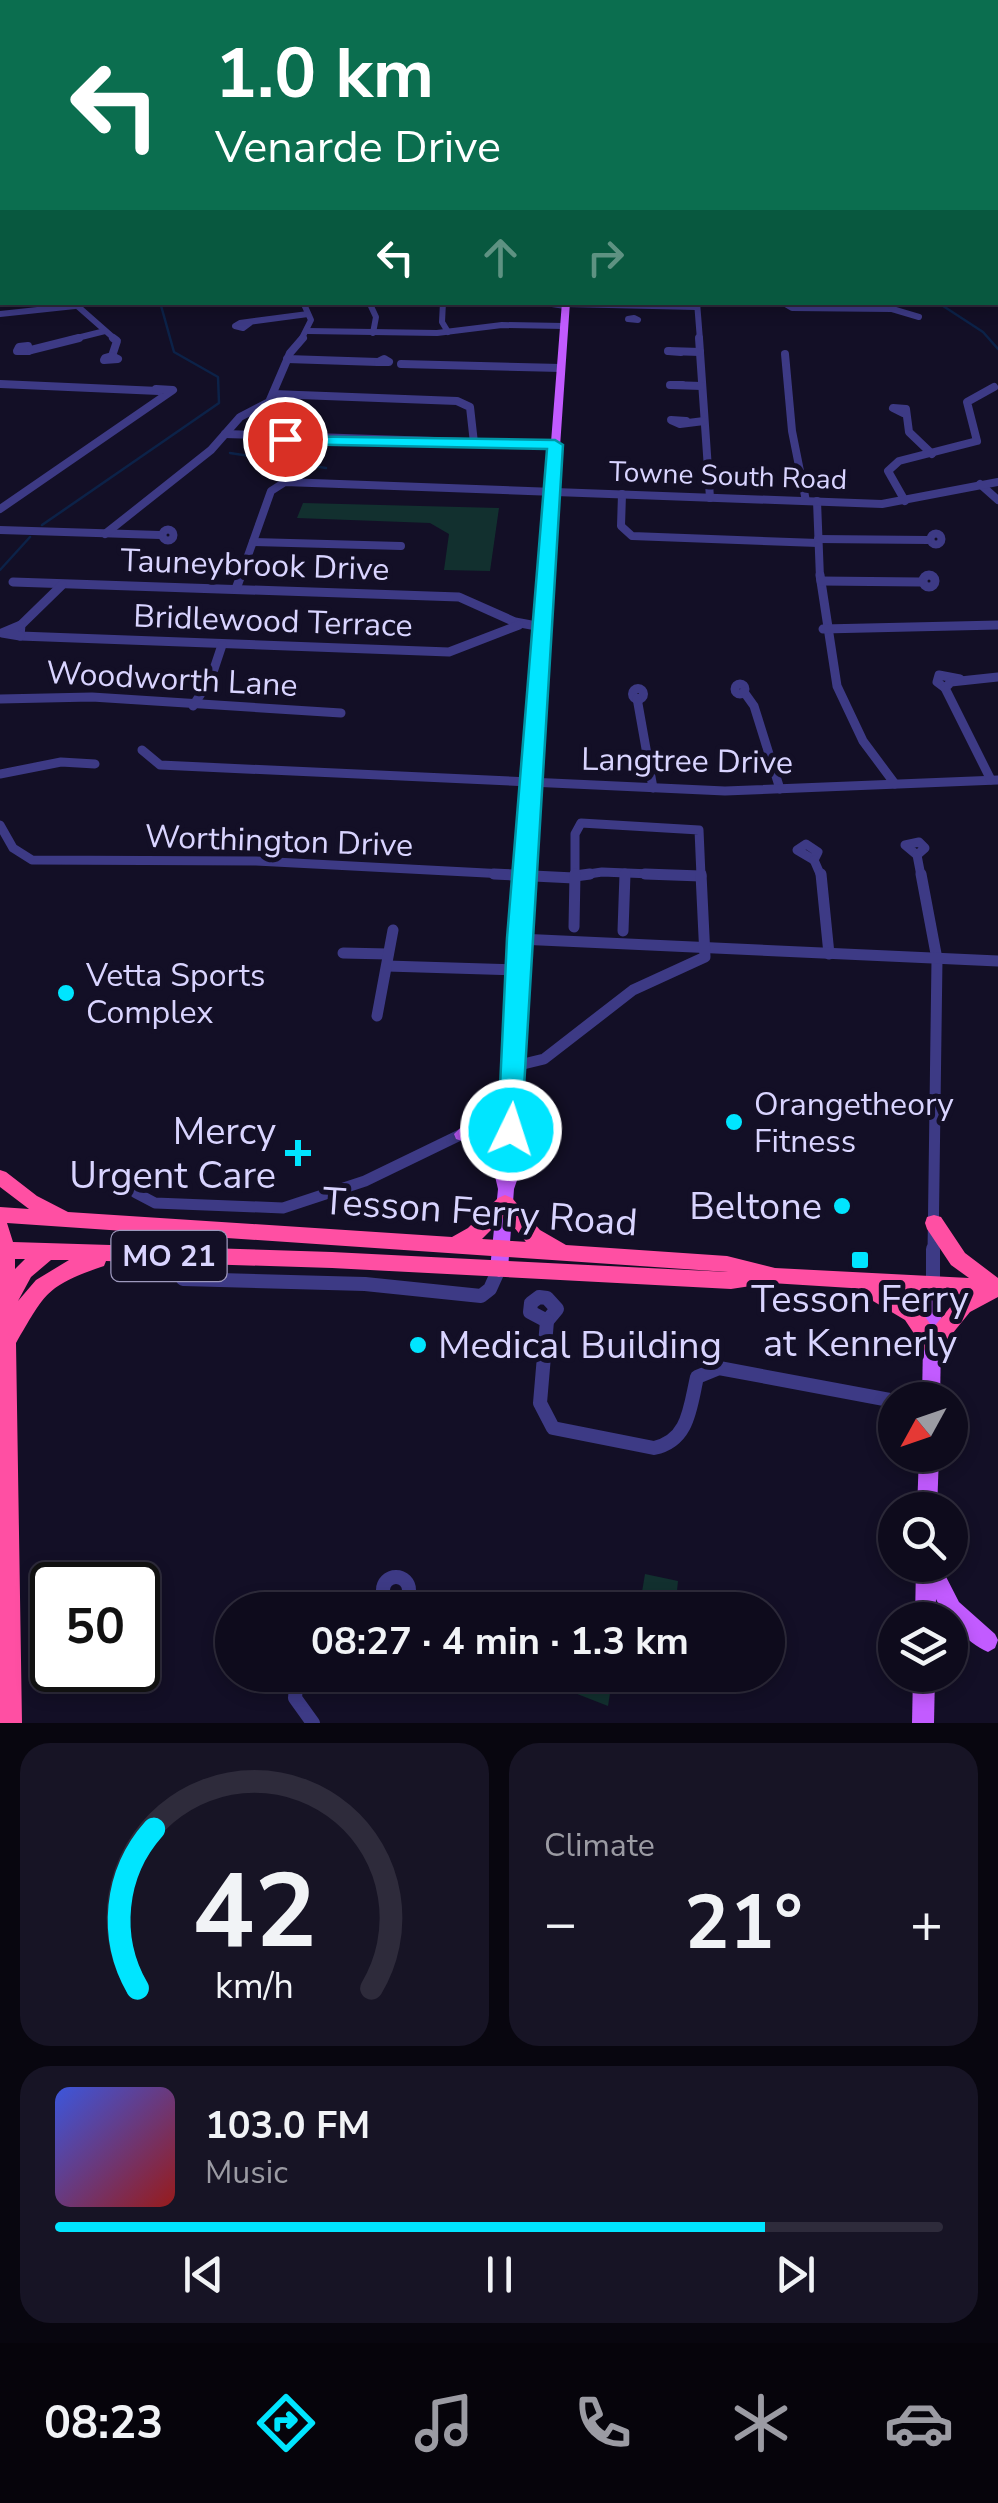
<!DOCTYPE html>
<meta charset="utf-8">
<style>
:root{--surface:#0e0b1c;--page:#171425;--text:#f1f3f6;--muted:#9b9ba3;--line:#2e2b3b;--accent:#00e5ff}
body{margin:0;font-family:"Nunito Sans",sans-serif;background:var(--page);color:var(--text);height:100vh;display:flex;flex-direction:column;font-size:38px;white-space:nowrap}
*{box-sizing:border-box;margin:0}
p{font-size:32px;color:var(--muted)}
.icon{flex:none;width:55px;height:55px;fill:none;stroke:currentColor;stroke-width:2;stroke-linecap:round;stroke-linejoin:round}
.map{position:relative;height:1723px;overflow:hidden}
.drawer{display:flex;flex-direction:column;gap:20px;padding:20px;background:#08060f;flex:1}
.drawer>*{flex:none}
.top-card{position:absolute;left:0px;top:0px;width:1000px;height:305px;box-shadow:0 5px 15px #0003,0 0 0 2px var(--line);background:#0b6e4f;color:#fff;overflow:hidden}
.needle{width:65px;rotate:230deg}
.buttons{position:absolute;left:878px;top:1382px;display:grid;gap:20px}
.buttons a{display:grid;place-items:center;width:90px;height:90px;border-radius:50%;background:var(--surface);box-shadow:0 5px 15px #0003,0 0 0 2px var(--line);font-size:50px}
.speed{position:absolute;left:30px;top:1562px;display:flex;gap:20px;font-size:50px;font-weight:700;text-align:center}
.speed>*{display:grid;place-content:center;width:130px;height:130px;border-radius:50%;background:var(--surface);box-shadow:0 5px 15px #0003,0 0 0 2px var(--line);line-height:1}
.speed .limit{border:5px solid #111;border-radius:15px;background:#fff;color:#111}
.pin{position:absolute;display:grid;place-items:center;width:85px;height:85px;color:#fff;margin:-42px;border:5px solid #fff;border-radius:50%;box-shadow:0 2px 10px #0007}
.me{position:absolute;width:110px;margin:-55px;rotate:4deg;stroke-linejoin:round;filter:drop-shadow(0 0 8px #0008)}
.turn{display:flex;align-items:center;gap:35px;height:210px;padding:0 50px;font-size:45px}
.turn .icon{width:130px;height:130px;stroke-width:2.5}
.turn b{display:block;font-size:70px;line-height:85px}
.lanes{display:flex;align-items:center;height:95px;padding:0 50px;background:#0003;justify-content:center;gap:50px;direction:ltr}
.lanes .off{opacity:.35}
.big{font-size:75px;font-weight:700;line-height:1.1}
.drawer .widget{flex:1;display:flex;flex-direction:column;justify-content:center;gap:15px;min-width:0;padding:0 35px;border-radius:30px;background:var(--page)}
.drawer .dial{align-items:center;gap:0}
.dial svg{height:260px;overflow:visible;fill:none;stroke:var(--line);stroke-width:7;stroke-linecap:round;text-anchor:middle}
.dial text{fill:var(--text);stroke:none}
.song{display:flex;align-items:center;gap:30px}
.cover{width:120px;height:120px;border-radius:15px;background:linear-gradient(135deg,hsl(230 70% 55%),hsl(0 70% 35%))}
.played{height:10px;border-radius:5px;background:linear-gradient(90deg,var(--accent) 80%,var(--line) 80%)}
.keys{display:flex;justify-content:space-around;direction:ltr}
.heat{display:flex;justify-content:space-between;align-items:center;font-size:55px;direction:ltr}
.drawer .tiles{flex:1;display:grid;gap:20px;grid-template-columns:1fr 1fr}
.widget:last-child{grid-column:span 2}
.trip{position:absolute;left:215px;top:1592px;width:570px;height:100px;border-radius:50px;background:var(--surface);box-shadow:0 5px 15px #0003,0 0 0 2px var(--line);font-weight:700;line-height:100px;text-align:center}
.tab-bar{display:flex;height:160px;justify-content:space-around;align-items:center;background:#06040b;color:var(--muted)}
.tab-bar .icon{width:70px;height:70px}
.tab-bar .on{color:var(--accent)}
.tab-bar b{font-size:45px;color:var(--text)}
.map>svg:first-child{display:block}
</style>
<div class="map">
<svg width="998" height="1723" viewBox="0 0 998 1723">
<rect width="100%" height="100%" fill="#130f26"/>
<g fill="#12302f">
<path d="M303,503L499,508L490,571L444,570L449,534L430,523L297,518Z"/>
<path d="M645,1574L678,1581L675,1610H639Z"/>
<path d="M554,1675H613L608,1706L567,1690Z"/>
</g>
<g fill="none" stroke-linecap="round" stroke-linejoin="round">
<g stroke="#0c2248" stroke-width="2.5">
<path d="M868,0L876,2"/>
<path d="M0,1L35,0"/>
<path d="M937,302L983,332L998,349"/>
<path d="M230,453L326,468"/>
<path d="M42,525L219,403L218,377L174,352L160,302"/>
<path d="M0,570L30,537"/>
</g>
<g stroke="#3d3a85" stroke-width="5">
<path d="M640,0L646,2"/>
<path d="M749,0H777"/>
<path d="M803,0L807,2"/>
</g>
<g stroke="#3d3a85" stroke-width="6">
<path d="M369,302L376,317L373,333"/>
<path d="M443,302L442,322L448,332"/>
<path d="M539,302L565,306"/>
<path d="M697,302L700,340"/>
<path d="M782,302L792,308L892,309"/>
<path d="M74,303L116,340"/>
<path d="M890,303L892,309L919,317"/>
<path d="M565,304L696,307"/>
<path d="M0,314L75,306"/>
<path d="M634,318L638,320L628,319Z"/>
<path d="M251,322L243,328L235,326L240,323L308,314"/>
<path d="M308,331L437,333L502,325L564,326"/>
<path d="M69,340L105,331"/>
<path d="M301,340L311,320L303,302"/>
</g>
<g stroke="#3d3a85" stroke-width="8">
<path d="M699,338L710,498"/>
<path d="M28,346L29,351H17L19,347Z"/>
<path d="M31,350L79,338"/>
<path d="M681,352L668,351L700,352"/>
<path d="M785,354L792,431L806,501"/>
<path d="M112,356L117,341L113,338"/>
<path d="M112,356L118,359L104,360L105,358Z"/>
<path d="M287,359L378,362"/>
<path d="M384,359L389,362H378Z"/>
<path d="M401,364L561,368"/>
<path d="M0,384L159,391"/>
<path d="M683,385H670L702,386"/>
<path d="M273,394L457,401L470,407L474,443"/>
<path d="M903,413L893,408L906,409L909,432L932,454"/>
<path d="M686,421L671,420L680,424L704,421"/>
<path d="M225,434L555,445"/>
<path d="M980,484L998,500"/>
<path d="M622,494L621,526L632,536L818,543"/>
<path d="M817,501L820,578"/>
<path d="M905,501L888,471L899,461L977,441L967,402L994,387"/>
<path d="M0,509L173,390L156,389"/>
<circle cx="168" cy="535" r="5.5"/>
<path d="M0,530L160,535"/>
<circle cx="936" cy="539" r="5.5"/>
<path d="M105,534L211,450L240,417L269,402L290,353L303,338"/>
<path d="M818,539L928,540"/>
<path d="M253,542L401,546"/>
<path d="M240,578L271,491L285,482L882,504L998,482"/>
</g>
<g stroke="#3d3a85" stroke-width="9">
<circle cx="929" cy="581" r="6"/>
<path d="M820,575L837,686L863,741L895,784"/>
<path d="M821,581L920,582"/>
<path d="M13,582L459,597L515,622L542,627"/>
<path d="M62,585L21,625L20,636L449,652L519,625"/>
<path d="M236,589L241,575"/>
<path d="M823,629L998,625"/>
<path d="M20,636L2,633L21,625"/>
<circle cx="740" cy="689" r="5"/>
<path d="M945,688L937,682L939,675L960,679"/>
<circle cx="638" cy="694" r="5.5"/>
<path d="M744,692L754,706L780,789"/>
<path d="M637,698L653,788"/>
<path d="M0,699L92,697L341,713"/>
<path d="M193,706L211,678L222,645"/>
<path d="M142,750L160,765L725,791L998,780"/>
<path d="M0,774L61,762L95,764"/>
<path d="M991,780L945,688L951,682L998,677"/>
<path d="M0,825L13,848L32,860L256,861L541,876"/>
<path d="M919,842L925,848L917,855L905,845Z"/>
<path d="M806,844L818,852L814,860L797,850Z"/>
<path d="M917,855L921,876"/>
<path d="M814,860L821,876"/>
<path d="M575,876L602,872L701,876"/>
<path d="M575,876V834L581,823L699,830L701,876"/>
</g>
<g stroke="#3d3a85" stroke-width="11">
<path d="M494,874L574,878"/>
<path d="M645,874L701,876"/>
<path d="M821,874L829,954"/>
<path d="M921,874L937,959L933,1252"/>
<path d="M575,876L590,874"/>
<path d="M574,927L575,874"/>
<path d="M623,931L625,874"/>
<path d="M519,939L998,961"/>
<path d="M343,953L388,954"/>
<path d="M387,966L518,970"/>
<path d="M377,1016L393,930"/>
<path d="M515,1066L544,1059L633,990L705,957L701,874"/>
<path d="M136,1193L155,1203L283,1208L365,1181L462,1134L510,1130"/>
</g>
<g stroke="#3d3a85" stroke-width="14">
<path d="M183,1279L365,1284L481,1296L490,1289L499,1269"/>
<path d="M933,1286V1249"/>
<path d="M539,1297L547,1298L557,1309L547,1321L530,1312L531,1303Z"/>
<path d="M547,1321L540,1403L553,1428L654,1448C689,1441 690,1407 697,1377L719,1368L895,1401"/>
<circle cx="396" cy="1590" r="13"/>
<path d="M371,1610L386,1598"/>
<path d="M297,1675L295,1698L313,1723"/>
</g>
<g fill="#c25bff" fill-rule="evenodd">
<path d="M355,0H361L359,2H355Z"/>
<path d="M984,0H997L998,3Z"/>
<path d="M562,302H570L526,939L523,1085L517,1126L524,1145V1160L514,1189L508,1269L505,1274L499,1277L493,1274L490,1269L498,1189L494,1172L504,1105L468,1139L462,1141L456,1139L454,1134L507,1083L512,939Z"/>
<path d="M933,1278L939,1281L942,1286L940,1400H922L924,1286L927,1281Z"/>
<path d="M919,1455H939L937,1510H917Z"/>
<path d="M916,1565H940L959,1602L995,1634L998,1640L995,1648L988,1652C966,1642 946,1620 936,1599L935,1620H915Z"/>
<path d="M913,1675H935L934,1723H912Z"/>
</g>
<g fill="#ff4fa3" fill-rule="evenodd">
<rect x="0" y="14" width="2" height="4"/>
<path d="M0,1170L6,1172L37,1196L68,1212L452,1237L468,1228L498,1198L505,1195L512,1198L540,1230L566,1245L727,1256L775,1268L969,1278L951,1265L927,1229L925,1223L927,1217L934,1215L941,1217L965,1253L998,1278V1297L970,1312L939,1350L932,1353L925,1350L905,1320L851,1288L771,1283L731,1289L332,1268L106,1261L104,1266C46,1286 46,1292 16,1343L22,1723H0V1207L29,1209L0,1187ZM505,1216L526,1242H528L482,1239ZM7,1223L728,1272L332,1252L13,1242ZM15,1259H25L15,1269ZM51,1260H69L36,1280L18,1301L31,1277ZM888,1290L966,1295L956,1300L933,1328L919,1308Z"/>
</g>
</g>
<path fill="#00e5ff" stroke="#0095a6" stroke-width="2.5" d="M279,436L555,440L563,445L521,1137L511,1140L498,1130L507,938L547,449L285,444L279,442Z"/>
<g fill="#00e5ff" stroke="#130f26" stroke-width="4">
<circle cx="66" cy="993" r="10"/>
<circle cx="734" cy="1122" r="10"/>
<path d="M293 1138h10v10h10v10h-10v10h-10v-10h-10v-10h10z"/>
<circle cx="842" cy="1206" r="10"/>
<rect x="850" y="1250" width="20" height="20" rx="5"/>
<circle cx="418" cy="1345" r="10"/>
</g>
<g text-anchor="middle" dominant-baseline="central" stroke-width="10" stroke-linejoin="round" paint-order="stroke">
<g font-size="28" fill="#d9d4ff" stroke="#130f26">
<text transform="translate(728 476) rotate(2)">Towne South Road</text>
</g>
<rect fill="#130f26" stroke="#9e99be" stroke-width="2.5" x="111.5" y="1231" width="115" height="50" rx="8"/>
<g font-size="30" font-weight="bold" fill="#d9d4ff">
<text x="169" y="1256">MO 21</text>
</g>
<g font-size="32" fill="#d9d4ff" stroke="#130f26">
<text transform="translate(255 565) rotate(2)">Tauneybrook Drive</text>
<text transform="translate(273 621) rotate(2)">Bridlewood Terrace</text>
<text transform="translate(172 679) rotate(3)">Woodworth Lane</text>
<text transform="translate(687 761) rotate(1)">Langtree Drive</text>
<text transform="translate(279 841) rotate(2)">Worthington Drive</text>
</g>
<g font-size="32" fill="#d9d4ff" stroke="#130f26" text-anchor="start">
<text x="86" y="975">Vetta Sports<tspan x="86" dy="37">Complex</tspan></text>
<text x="754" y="1104">Orangetheory<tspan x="754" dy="37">Fitness</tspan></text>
</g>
<g font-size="38" fill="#d9d4ff" stroke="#130f26" text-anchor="end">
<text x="276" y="1131">Mercy<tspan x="276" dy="44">Urgent Care</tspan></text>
<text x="822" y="1206">Beltone</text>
<text x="860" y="1299" text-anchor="middle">Tesson Ferry<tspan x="860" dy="44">at Kennerly</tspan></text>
<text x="438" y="1345" text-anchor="start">Medical Building</text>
</g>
<g font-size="38" fill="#d9d4ff" stroke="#130f26">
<text transform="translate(480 1212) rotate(4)">Tesson Ferry Road</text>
</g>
</g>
</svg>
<div class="buttons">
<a><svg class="needle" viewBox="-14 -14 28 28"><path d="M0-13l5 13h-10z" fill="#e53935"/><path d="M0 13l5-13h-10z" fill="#9b9ba3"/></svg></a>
<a><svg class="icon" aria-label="search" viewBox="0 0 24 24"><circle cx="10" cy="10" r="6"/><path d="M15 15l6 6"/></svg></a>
<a><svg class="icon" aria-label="layers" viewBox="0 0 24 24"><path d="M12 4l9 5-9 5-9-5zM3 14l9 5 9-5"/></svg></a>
</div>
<div class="speed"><div class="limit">50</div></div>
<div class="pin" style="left:285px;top:439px;background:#d93025"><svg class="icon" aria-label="arrive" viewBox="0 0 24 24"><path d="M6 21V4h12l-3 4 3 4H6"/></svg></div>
<svg class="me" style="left:511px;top:1130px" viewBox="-20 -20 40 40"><circle r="17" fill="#00e5ff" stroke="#fff" stroke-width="3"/><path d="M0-11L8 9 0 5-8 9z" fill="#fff"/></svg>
<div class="trip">08:27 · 4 min · 1.3 km</div>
<div class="top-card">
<div class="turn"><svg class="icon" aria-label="left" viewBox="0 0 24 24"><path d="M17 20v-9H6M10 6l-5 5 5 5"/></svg><div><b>1.0 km</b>Venarde Drive</div></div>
<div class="lanes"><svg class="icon" aria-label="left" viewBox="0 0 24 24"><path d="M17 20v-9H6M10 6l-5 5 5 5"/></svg><svg class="icon off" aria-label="ahead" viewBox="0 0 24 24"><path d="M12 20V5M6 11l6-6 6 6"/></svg><svg class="icon off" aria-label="right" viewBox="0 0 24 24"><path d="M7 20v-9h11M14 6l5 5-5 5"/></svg></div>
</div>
</div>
<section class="drawer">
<div class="tiles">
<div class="widget dial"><svg viewBox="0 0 100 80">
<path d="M14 69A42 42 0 1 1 86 69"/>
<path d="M14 69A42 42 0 0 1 19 20" stroke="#00e5ff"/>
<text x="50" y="56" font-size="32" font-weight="700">42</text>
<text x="50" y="72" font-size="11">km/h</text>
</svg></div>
<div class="widget"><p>Climate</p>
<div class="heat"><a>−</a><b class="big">21°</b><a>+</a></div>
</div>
<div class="widget">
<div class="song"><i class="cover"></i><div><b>103.0 FM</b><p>Music</p></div></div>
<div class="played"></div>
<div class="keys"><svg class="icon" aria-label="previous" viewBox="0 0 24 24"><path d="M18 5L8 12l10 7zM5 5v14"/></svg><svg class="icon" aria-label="pause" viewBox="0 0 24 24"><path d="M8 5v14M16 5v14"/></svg><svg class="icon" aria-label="next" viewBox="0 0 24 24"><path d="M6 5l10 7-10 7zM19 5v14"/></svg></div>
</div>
</div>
</section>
<nav class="tab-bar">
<b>08:23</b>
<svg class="icon on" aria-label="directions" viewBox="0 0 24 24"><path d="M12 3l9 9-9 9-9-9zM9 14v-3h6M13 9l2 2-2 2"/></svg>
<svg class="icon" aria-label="music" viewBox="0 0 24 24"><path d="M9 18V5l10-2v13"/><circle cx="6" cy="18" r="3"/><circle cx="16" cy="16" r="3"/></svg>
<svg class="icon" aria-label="phone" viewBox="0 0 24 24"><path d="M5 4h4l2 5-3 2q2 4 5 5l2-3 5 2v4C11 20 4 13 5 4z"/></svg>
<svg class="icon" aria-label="climate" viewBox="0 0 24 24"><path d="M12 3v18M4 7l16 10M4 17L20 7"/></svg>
<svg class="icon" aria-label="car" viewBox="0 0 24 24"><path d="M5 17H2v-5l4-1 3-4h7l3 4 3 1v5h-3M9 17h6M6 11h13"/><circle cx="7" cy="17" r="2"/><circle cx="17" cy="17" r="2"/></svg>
</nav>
